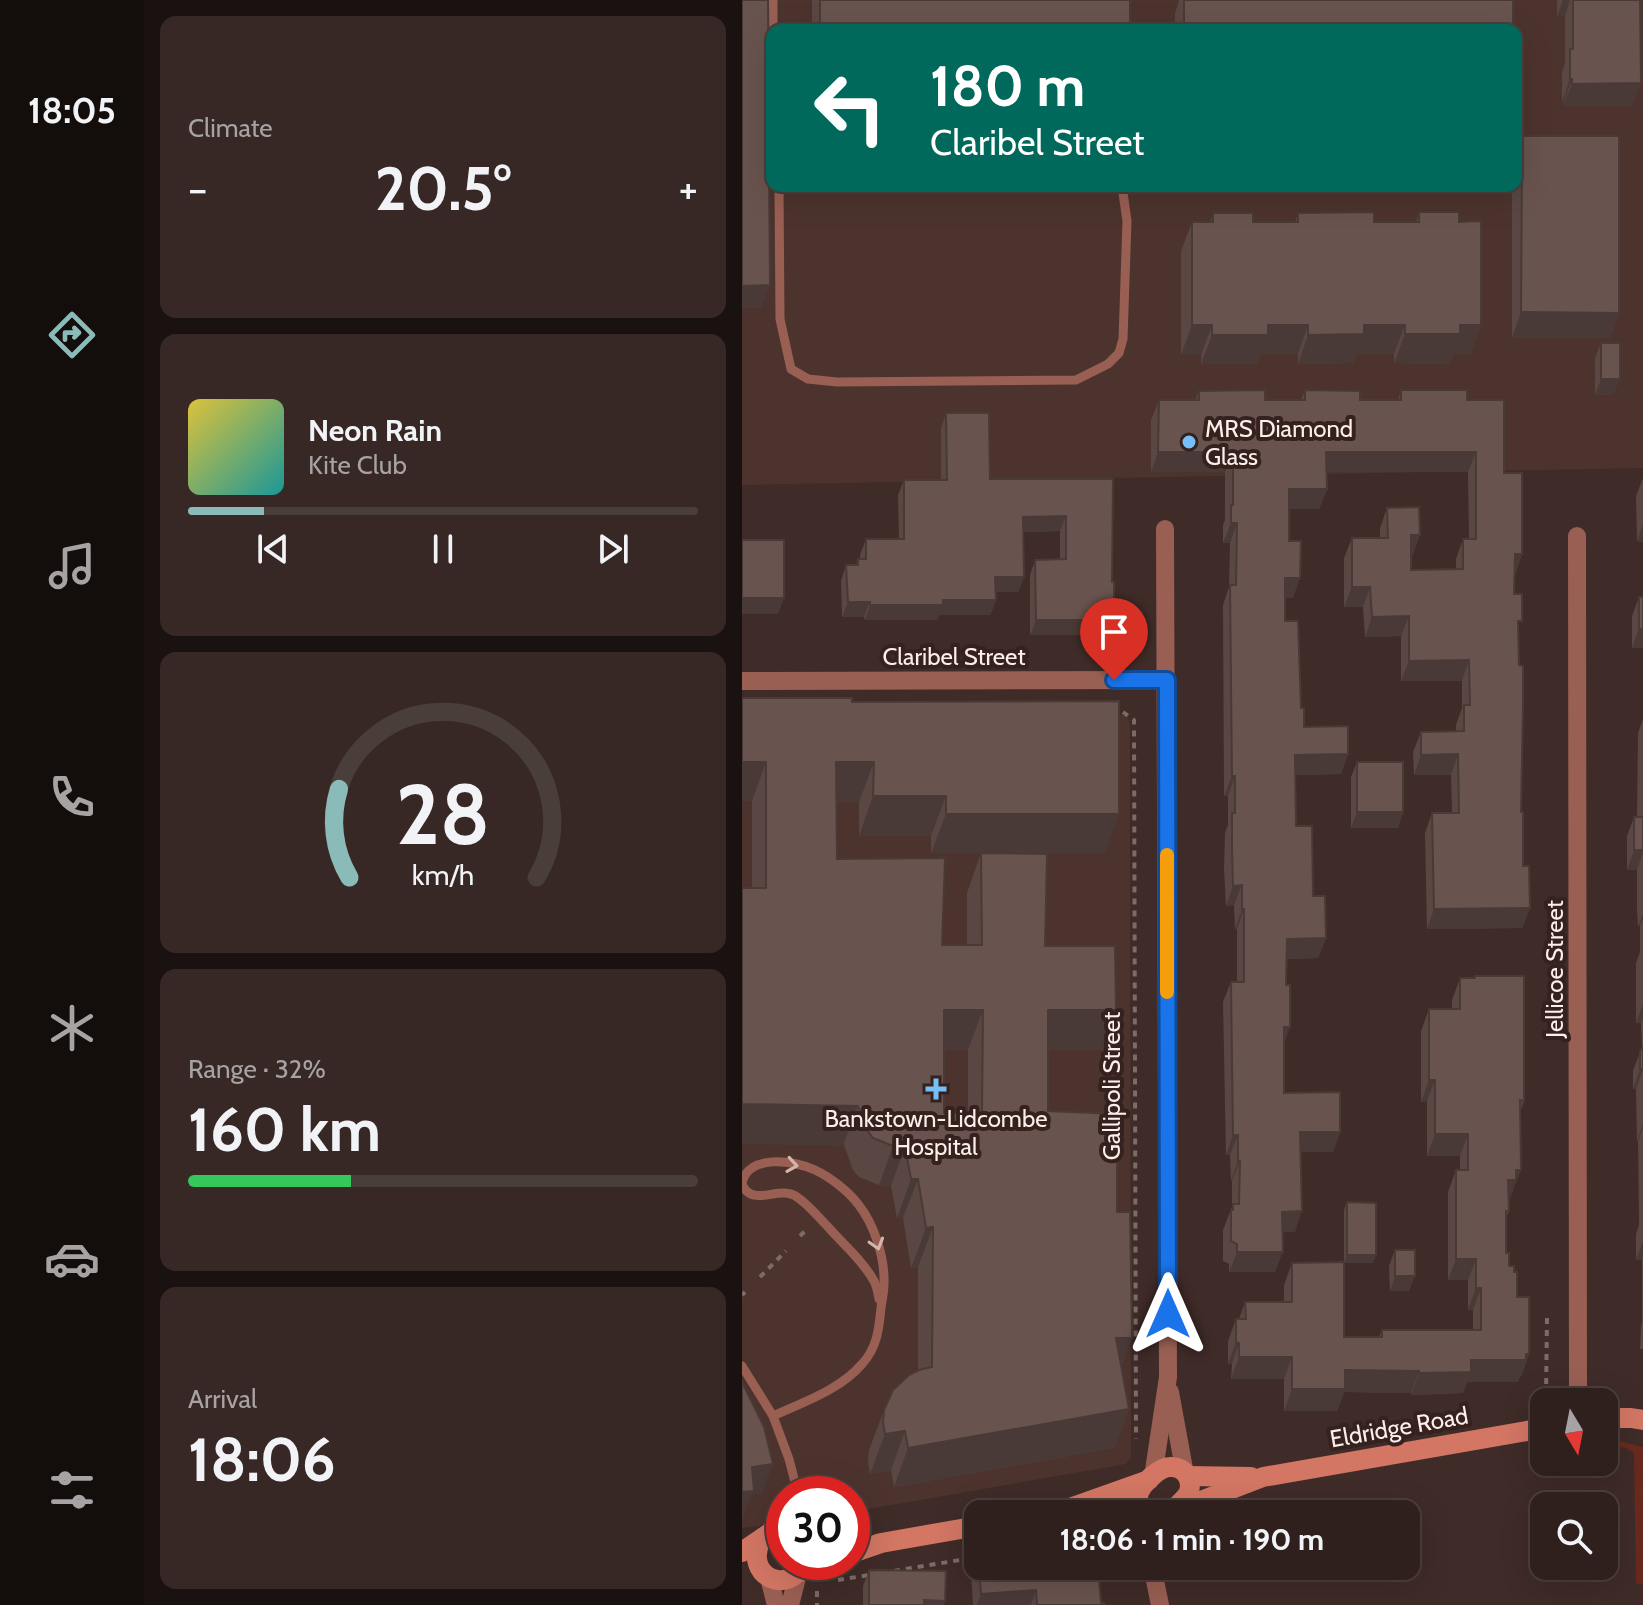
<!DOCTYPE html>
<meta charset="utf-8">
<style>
:root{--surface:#2f201d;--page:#372826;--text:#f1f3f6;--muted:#a7a3a4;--line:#4a3e3b;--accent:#8bbbb9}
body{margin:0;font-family:Cabin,sans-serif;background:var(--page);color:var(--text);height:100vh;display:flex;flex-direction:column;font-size:30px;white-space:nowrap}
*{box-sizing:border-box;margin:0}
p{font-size:26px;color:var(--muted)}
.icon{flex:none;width:44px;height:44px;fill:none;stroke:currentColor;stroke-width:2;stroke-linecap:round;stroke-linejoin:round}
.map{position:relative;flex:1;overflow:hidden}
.sheet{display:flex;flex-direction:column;gap:16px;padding:16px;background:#1a1210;width:598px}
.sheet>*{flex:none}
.top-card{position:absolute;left:24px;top:24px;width:756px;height:168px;border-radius:16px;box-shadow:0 8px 32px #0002,0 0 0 2px var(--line);background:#00695c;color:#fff;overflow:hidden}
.needle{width:52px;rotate:170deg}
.tools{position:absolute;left:788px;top:1388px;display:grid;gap:16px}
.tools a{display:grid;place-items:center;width:88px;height:88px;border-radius:16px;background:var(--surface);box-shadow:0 8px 32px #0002,0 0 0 2px var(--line);font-size:40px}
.speed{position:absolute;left:24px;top:1476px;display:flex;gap:16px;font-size:40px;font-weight:700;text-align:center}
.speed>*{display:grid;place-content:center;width:104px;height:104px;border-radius:50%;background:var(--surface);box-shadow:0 8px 32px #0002,0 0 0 2px var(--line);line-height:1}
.speed .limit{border:12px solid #d22;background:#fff;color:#111}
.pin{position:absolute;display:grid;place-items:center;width:68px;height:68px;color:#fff;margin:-82px -34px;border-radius:50% 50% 50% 0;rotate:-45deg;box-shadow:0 0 8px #0007}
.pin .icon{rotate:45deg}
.me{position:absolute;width:88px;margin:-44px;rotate:0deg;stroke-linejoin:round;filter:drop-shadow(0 0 6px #0008)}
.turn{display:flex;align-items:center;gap:28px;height:168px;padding:0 32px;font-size:36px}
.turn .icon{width:104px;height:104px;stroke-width:2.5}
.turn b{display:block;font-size:56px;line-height:68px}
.big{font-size:60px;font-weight:700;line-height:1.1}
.sheet .tile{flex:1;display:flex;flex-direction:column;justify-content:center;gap:12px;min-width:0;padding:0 28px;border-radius:16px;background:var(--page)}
.sheet .dial{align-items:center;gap:0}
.dial svg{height:208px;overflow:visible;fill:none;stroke:var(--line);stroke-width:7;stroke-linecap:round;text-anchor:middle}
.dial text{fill:var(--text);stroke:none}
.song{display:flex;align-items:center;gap:24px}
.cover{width:96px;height:96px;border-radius:12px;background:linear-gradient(135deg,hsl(50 70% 55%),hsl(180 70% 35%))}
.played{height:8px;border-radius:4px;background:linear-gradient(90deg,var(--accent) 15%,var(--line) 15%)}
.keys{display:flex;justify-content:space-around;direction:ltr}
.heat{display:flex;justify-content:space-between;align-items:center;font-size:44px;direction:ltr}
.charge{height:12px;border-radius:6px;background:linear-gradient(90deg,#34c759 32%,var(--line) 0)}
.trip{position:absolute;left:222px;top:1500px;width:456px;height:80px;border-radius:16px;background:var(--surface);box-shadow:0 8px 32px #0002,0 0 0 2px var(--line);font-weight:700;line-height:80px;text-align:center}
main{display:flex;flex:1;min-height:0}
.tabs{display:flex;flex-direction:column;width:144px;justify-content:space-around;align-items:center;background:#130d0c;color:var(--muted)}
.tabs .icon{width:56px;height:56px}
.tabs .current{color:var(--accent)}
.tabs b{font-size:36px;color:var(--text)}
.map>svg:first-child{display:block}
</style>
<main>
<nav class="tabs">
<b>18:05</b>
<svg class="icon current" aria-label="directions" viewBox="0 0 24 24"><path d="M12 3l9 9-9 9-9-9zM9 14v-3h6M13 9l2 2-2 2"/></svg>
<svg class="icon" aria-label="music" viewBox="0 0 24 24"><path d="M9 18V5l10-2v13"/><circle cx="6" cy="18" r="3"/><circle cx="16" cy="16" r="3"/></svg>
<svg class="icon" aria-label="phone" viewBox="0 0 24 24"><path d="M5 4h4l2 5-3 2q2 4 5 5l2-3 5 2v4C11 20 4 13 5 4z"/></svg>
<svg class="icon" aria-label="climate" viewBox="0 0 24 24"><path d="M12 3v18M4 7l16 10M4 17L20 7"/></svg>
<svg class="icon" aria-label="car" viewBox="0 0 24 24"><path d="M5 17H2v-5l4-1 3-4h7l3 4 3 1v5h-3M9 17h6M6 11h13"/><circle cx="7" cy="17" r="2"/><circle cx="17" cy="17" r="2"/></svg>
<svg class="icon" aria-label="filters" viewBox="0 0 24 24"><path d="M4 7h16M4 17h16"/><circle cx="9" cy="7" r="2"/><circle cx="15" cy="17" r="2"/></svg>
</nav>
<section class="sheet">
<div class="tile"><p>Climate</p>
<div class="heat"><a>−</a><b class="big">20.5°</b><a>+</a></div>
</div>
<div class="tile">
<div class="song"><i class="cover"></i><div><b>Neon Rain</b><p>Kite Club</p></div></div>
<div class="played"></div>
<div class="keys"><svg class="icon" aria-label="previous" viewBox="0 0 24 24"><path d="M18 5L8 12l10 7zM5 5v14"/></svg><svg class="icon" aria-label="pause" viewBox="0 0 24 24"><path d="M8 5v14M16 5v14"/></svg><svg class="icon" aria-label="next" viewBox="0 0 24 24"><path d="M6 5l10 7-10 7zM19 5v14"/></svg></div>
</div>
<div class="tile dial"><svg viewBox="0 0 100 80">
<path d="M14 69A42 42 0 1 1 86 69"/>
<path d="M14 69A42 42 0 0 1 10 35" stroke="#8bbbb9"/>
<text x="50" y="56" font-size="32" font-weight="700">28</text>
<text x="50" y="72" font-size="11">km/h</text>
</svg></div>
<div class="tile"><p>Range · 32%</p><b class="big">160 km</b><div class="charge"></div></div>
<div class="tile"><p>Arrival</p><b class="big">18:06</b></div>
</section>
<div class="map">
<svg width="901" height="1605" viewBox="0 0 901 1605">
<rect width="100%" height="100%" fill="#3f2b27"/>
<g fill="#4d332d" fill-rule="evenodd">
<path d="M0,0H901V468L0,485ZM30,30H774V186H30Z"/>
<path d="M382,715L388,721L389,1457L384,1464L110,1512V1494H42V1523L0,1528V716Z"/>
</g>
<path fill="#682a1f" d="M865,1441L881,1442L901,1447V1585L894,1583L892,1453L884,1448L865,1445Z"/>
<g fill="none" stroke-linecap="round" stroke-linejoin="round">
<g stroke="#7d6b68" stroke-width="4" stroke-dasharray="6 6" stroke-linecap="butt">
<path d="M381,712L392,720L394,1439"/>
<path d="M58,1236L65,1229"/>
<path d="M18,1277L44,1251"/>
<path d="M0,1295L3,1292"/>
<path d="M804,1396L805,1318"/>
<path d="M152,1571L236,1557"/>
<path d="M96,1580L127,1575"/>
<path d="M75,1591V1605"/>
</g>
<g stroke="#995f53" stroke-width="9">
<path d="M31,30V0"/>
<path d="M37,186L38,319L49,369L66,379L95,382L334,380L366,364L377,353L381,339L385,221L380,186"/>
<path d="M0,1183C6,1154 52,1160 73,1170C88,1177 106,1191 116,1204C132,1224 143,1257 142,1284C142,1292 140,1300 139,1308C137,1329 135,1348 120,1364C98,1390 61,1402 31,1416"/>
<path d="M0,1184C11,1209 37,1184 55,1197C67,1205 77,1218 87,1228C102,1245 121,1261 132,1281C135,1287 136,1293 137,1299"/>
<path d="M0,1366L31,1416L47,1459L56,1494"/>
<path d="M31,1530L42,1510"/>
</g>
<g stroke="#995f53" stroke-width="18">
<path d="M835,536L836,1402"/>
<path d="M0,681L425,680"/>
<path d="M428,1392L443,1474"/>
<path d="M411,1477L426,1377L423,529"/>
<path d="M410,1566L418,1605"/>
<path d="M27,1578L34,1605"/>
<path d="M48,1605L56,1574"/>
</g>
<g stroke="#d37664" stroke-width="20">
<path d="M862,1418H889L901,1420"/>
<path d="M446,1476L509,1477"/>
<path d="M435,1507L456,1502L521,1477L802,1428"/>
<path d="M330,1512H386L401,1514"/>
<path d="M314,1513L407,1480"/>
<path d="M402,1514C398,1508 395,1503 396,1496C398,1485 417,1467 428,1467C443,1466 452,1481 446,1494C443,1499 437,1504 433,1508"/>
<path d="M19,1540C1,1575 46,1598 63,1562"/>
<path d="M0,1552L29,1532L42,1531"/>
<path d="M110,1553L139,1543L236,1526"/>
<path d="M58,1570L83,1562"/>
</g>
</g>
<g fill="#5a4743" fill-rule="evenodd">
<rect x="70" y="0" width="318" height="30"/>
<path d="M437,0H771V30H433V14Z"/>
<path d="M815,0H898L890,106H821L822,102H820V72L823,63V16H815Z"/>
<path d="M774,136L877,313L868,338H770V193L447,194V186H774Z"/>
<path d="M677,212L717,222L739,325L728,354H711L708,364L652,363V354H615L611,363L556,364V354H518L515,364H459V355H439V251L450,222H468L471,213L511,222H553L556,213L632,222H674Z"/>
<path d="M859,343L872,394L853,395V358Z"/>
<path d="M563,390L618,400H656L659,390L725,400L762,473L780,554L773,574L772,594L776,630L781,866L788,908L780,928L685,929L683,833L690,813H710L709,775H672L671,752L679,732L714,731V725L720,708V681H659V636L623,637L621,607H602V558L610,538H638V528L645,508L671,555H669V570L714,569V559L721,539H727L726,472H584L585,489L577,509H547V541L551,598H543V621L562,727L606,754L599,774L553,775L554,826L571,896L584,938L576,958L545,959L542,1044V1093L598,1132L591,1152H559L553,1232H541L533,1272H487V1264L481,1261V1230L490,1207V1181H489L488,1155H484L481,1002L489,982H495V929H493L492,905L484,906L482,869L483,833L486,825V796H482L481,605L487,587L488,543H481V525L483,520V472H409V420L417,400H453L457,391L523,400H559Z"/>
<path d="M204,413L248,479H371L367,631H344L342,635H288V575L293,560H318V531L281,532L282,577L276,592H254V600L248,615H197L195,620H123L122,617H100L99,581L104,565H114L116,559H118V555L124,539H157L156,495L162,480H199V429Z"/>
<path d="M901,478V542L895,541L894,496Z"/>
<path d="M897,597L901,648H890V616Z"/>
<path d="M0,698L110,702L363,853H251L303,946L374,1010L360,1050H306V1111L375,1212L390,1338L379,1366L387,1409L372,1448L152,1487L149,1470L128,1474L126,1462L127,1450L142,1410L176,1370V1267L169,1268L161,1218H155L149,1186L137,1185L117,1177L111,1170L10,888V801H0ZM95,802H117V836H189V853H239L225,893V945H200L95,859ZM202,1050H226V1113H202Z"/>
<path d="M901,719V1349H898L899,1327L900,1322V1260H894V1234L897,1225L896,1141H895L894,1089H891V1070L900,1048L899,1023H894V963L898,952V926H896L895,909V870H885V836L892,817H895L896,733Z"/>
<path d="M615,762L661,812L656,828H609V777Z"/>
<path d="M718,978L782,1101L779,1110L771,1191L770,1192L767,1200V1211L764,1218V1253L787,1354L779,1376H778L776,1382H725L721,1393L669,1395V1393L602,1392L595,1411H542V1379H489L490,1364H486V1341L494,1319H497L503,1302H542V1285L550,1263L602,1337H637L640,1330H731V1310H726V1280H706V1192L714,1170H718V1156H685V1101L679,1102V1031L687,1009H710V1000Z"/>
<path d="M605,1202L631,1263H602V1210Z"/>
<path d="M653,1250L667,1291H648L647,1266Z"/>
<path d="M236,1554V1566H356L359,1603L363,1605H231L229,1572Z"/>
<path d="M127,1570L202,1605H121V1586Z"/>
</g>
<g fill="#4a3a37">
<path d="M821,0H828L823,16H815Z"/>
<path d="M78,28H107L106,30H78Z"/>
<path d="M828,79H830L822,102H820Z"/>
<path d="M899,83L890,106H821L830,84Z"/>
<path d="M30,164V187H19L27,165Z"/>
<path d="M774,168H780L774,183Z"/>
<path d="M45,186H182L44,187Z"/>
<path d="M449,186H773L770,193L447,194Z"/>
<path d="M28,285L19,308H0V286Z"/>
<path d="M779,312L877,313L868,338H770Z"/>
<path d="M450,325H470L459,355H439Z"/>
<path d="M526,325H566L556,354H518L515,364H459L470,335Z"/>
<path d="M622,325H663L652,354H615L611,363L556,364L566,335Z"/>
<path d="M718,325H739L728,354H711L708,364L652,363L663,334Z"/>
<path d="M859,379H878L872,394L853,395Z"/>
<path d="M416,452H491L483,472H409Z"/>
<path d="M584,452H734L726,472H577Z"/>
<path d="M547,489H585L577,509H540Z"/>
<path d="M324,516L318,531L276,532L281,517Z"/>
<path d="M489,523H495L488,543H481Z"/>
<path d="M901,524V542L895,541Z"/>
<path d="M669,535H678L671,555H662Z"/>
<path d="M773,554H780L772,574Z"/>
<path d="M253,577H282L276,592H248Z"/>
<path d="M543,578H558L551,598H536Z"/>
<path d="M610,587H628L621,607H602Z"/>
<path d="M0,598H42L36,614H0Z"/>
<path d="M201,600H254L248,615H197L195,620H123L128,605Z"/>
<path d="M106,602H128L122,617H100Z"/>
<path d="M348,616H372L367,631H344L342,635H288L294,620Z"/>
<path d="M667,616L659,636L623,637L630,617Z"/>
<path d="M897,629H901V648H890Z"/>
<path d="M727,660L720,681H659L667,661Z"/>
<path d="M606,754L599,774L546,775L553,755Z"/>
<path d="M716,754L709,775H672L679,755Z"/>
<path d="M0,762H24L10,801H0Z"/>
<path d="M94,762H132L117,802H80Z"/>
<path d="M490,776H493L486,796H482Z"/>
<path d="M131,796H204L189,836H117Z"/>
<path d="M615,812H661L656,828H609Z"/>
<path d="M204,814H377L363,853H189Z"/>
<path d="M892,850H901V852L895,870H885Z"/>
<path d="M500,885L492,905L484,906L491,886Z"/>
<path d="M788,908L780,928L685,929L692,909Z"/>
<path d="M500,909H502L495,929H493Z"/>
<path d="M901,914V919L898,926H896Z"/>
<path d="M584,938L576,958L538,959L545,939Z"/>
<path d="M901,1004V1018L899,1023H894Z"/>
<path d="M202,1010H241L226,1050H188Z"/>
<path d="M306,1010H374L360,1050H292Z"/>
<path d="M542,1027H548L541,1047Z"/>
<path d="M898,1069H901L894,1089H891Z"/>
<path d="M687,1080H693L685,1101L679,1102Z"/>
<path d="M0,1104L116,1106L101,1146L0,1144Z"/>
<path d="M901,1124V1128L896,1141H895Z"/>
<path d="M558,1132H598L591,1152H551Z"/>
<path d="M693,1134H726L718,1156H685Z"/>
<path d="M491,1135H496L488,1155H484Z"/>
<path d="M151,1146L163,1147L149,1186L137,1185Z"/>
<path d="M496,1161H498L490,1181H489Z"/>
<path d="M774,1170H779L766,1202V1180Z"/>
<path d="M169,1179H176L161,1218H155Z"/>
<path d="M560,1211L553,1232H533L540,1212Z"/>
<path d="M191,1227L176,1267L169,1268L184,1228Z"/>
<path d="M901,1241V1258L900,1260H894Z"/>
<path d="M495,1252H541L533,1272H487Z"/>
<path d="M605,1255H634L631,1263H602Z"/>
<path d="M714,1259H734L726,1280H706Z"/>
<path d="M653,1276H673L667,1291H648Z"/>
<path d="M734,1288H739L731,1310H726Z"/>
<path d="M374,1338H390L375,1377Z"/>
<path d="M494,1342L497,1343L490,1364H486Z"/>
<path d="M784,1354H787L776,1382H725L721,1393L669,1395L677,1373L729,1360Z"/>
<path d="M497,1357H550L542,1379H489Z"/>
<path d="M603,1370L677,1371L669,1393L602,1392L595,1411H542L550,1389Z"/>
<path d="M387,1409L372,1448L152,1487L166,1448Z"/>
<path d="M163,1431L149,1470L128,1474L143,1434Z"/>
<path d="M31,1464L20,1494L10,1495L0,1520V1492L10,1467Z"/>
<path d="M294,1590L289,1605H235L239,1594Z"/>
<path d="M182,1600L203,1601L202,1605H180Z"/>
</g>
<g fill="#69534e" stroke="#4a3a37" stroke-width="2" fill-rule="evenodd">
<path d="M0,0H26L27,98H30V164L27,165L28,285L0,286Z"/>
<path d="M78,0H388V29L107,30V28H78Z"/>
<rect x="442" y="0" width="329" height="30"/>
<path d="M831,0H898L899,83L830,84V79H828V49H831Z"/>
<path d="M774,136H877V313L779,312L780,168H774Z"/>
<path d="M632,212V222H677V212H717V222L739,221V325H718V334H663V325H622V334L566,335V325H526V335H470V325H450V222H471V213H511V222H556V213Z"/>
<rect x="859" y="343" width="19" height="36"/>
<path d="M523,390V400H563V390L618,391V400H659V390H725V400H762V473H780V554H773L772,594H780V621H776L777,665L781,666V706L779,812H781V866H787L788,908L692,909L690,813H717L716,754L679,755V732L722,731V705H728L727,660L667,661V616L630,617L628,587H610V538H646L645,508L677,507L678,535H669V570L721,569V539H734V452H584L585,489H547V541H559L558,578H543V621H556L559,708H562V727L606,726V754L553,755L554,826H570L571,896H583L584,938L545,939L544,985H548V1027H542V1093L598,1092V1132H558L560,1211L540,1212L541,1252H495V1244L489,1241V1210H491V1204H497L498,1161H496V1135H491L489,982H502V909H500V885L491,886L490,849V813H493V776H490L488,585H494L495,523H489V505H491V452H416L417,400H457V391Z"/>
<path d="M204,413H247L248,479H371L370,582H372V616H348V620H294L293,560L324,559V516L281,517L282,577H253L254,600H201V605H128V602H106L104,565H116V559H124V539H162V480H205Z"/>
<rect x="0" y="540" width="42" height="58"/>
<rect x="897" y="597" width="4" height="32"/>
<path d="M0,698H110V702L377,701V814H204V796H131L132,762H94L95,859L203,858L200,945H240L239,853L305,854L303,946H373L374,1010H306V1111L375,1114V1212H388L390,1338H374L387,1409L166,1448L163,1431L143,1434L141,1422L142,1410L151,1390L167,1375L177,1370L190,1367L191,1227L184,1228L176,1179H169L163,1147L151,1146L131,1138L125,1130L116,1106L0,1104V888H24V762H0ZM202,1010H241L240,1113H202Z"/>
<rect x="615" y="762" width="46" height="50"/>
<rect x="892" y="817" width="9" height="33"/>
<path d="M733,976H782V1101L778,1100L779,1170H774V1180H766L767,1211H764V1253H767V1266H772V1272H775V1297H787V1354H784V1360H729V1372L677,1373V1371L603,1370V1389H550V1357H497V1343L494,1342V1319H504L503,1302H550V1263L602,1262V1337H640V1330H739V1288H734V1259H714V1170H726V1134H693V1080H687V1009H718V978H733Z"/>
<path d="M901,1047V1069H898V1051Z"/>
<path d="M605,1202L634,1203V1255H605Z"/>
<rect x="653" y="1250" width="20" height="26"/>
<path d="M0,1382L22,1427L31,1464L10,1467L12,1491L0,1492Z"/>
<path d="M237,1566H356L359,1603H362L363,1605H295L294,1590L239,1594Z"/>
<path d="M127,1570L204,1571L203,1601L182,1600V1605H127Z"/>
</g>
<defs><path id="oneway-chevron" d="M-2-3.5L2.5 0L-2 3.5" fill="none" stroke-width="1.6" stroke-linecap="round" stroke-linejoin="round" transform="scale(2)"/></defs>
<g stroke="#d4b5ae">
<use href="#oneway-chevron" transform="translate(50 1165) rotate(9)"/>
<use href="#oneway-chevron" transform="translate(135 1244) rotate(73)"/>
</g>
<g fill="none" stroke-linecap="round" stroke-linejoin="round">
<g stroke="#114b97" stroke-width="20">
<path id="route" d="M372,680H425L426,1314"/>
</g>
<use href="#route" stroke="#1a73e8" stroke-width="14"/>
<path stroke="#f59e0b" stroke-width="14" d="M425,855V992"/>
</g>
<g fill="#76c0f7" stroke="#35211d" stroke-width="3">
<circle cx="447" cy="442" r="8"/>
<path d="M190 1077h8v8h8v8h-8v8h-8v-8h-8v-8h8z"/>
</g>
<g text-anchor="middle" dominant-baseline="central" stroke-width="8" stroke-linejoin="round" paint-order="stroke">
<g font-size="24" fill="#fceeeb" stroke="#35211d" text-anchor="start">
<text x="463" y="428">MRS Diamond<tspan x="463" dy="28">Glass</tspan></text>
<text x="194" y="1118" text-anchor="middle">Bankstown-Lidcombe<tspan x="194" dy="28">Hospital</tspan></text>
</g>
<g font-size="24" fill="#fceeeb" stroke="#35211d">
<text x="212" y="656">Claribel Street</text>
<text transform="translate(812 969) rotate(-90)">Jellicoe Street</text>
<text transform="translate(369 1086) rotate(-90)">Gallipoli Street</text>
<text transform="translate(657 1427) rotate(-10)">Eldridge Road</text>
</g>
</g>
</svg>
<div class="tools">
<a><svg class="needle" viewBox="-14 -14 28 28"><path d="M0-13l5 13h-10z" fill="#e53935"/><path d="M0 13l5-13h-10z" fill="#a7a3a4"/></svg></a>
<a><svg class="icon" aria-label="search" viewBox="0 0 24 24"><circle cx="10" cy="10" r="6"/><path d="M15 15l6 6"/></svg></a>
</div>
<div class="speed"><div class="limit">30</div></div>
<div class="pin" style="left:372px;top:680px;background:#d93025"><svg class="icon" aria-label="arrive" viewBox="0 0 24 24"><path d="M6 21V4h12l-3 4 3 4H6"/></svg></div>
<svg class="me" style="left:426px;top:1314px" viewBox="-20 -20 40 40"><path d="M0-17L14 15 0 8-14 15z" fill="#1a73e8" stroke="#fff" stroke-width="4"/></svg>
<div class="trip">18:06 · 1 min · 190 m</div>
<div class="top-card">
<div class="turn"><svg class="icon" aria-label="left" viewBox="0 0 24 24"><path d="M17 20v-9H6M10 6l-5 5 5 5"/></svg><div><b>180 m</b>Claribel Street</div></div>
</div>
</div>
</main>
